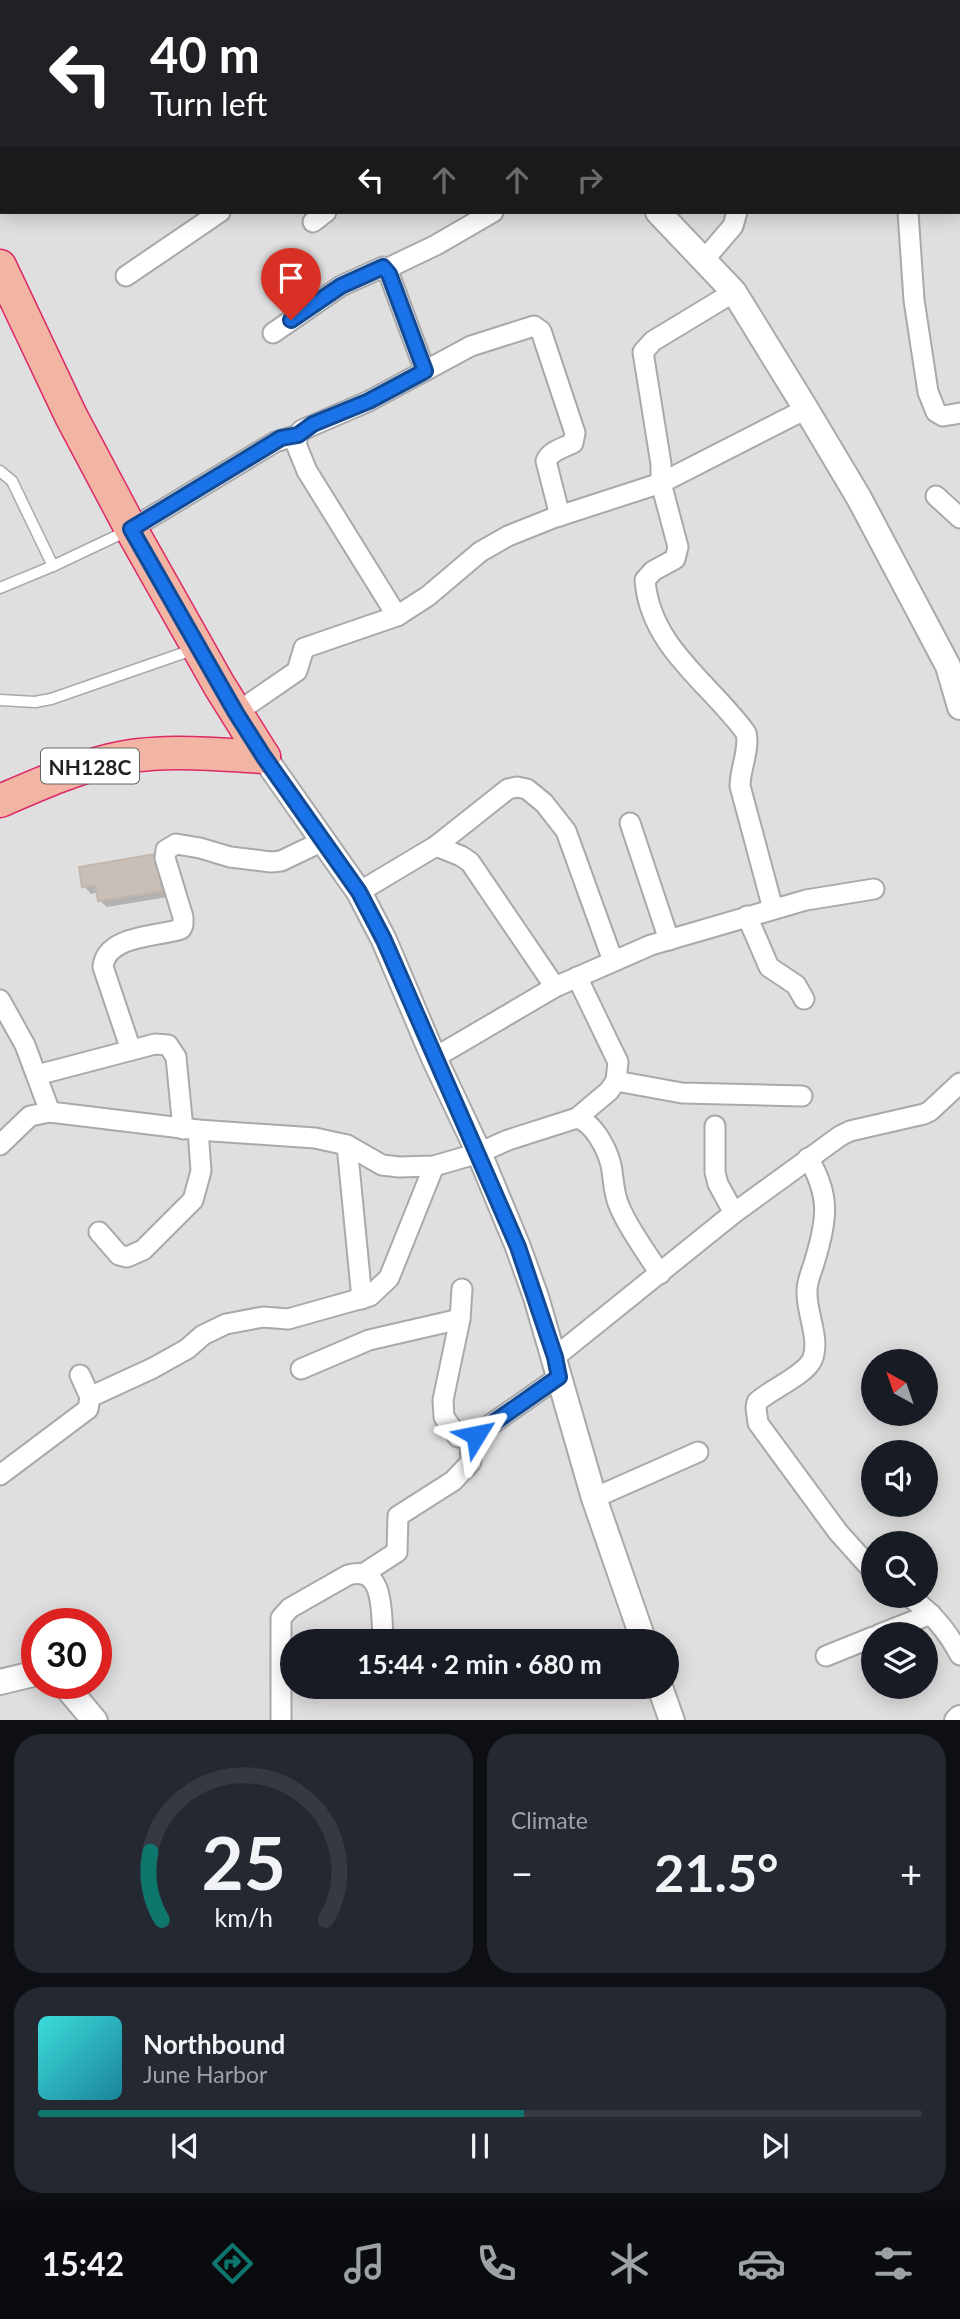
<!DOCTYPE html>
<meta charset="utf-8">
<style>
:root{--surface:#171b24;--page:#242831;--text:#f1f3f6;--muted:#9ea1a6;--line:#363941;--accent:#0f766e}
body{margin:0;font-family:Lato,sans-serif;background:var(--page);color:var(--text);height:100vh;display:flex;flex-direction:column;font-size:26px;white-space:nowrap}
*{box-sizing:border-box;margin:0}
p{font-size:23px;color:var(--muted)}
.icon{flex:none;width:38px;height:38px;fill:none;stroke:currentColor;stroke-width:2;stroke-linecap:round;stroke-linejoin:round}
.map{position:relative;height:1720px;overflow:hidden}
.side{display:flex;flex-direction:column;gap:14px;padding:14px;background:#0d0f14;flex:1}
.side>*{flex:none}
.hud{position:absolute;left:0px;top:0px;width:961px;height:214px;box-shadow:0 4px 18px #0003;background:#202124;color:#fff;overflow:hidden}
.needle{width:46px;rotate:320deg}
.buttons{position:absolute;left:861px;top:1349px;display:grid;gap:14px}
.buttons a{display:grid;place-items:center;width:77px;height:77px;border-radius:50%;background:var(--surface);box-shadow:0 4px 18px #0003;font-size:35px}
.speed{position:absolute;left:21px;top:1608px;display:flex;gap:14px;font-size:35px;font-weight:700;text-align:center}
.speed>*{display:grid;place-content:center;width:91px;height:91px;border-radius:50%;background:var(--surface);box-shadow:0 4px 18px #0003;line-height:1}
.speed .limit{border:10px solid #d22;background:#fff;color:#111}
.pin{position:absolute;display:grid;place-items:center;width:60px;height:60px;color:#fff;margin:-72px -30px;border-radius:50% 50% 50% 0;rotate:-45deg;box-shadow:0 0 7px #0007}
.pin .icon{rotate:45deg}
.me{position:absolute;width:77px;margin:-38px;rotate:55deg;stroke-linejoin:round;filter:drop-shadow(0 0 5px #0008)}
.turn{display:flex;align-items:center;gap:24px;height:147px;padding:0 35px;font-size:32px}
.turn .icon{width:91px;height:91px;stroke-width:2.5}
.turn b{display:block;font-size:49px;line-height:60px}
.lanes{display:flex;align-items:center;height:66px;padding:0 35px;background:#0003;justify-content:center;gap:35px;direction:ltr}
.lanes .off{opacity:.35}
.big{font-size:52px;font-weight:700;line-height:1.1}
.side .card{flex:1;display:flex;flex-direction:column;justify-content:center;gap:10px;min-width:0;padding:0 24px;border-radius:28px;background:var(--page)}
.side .dial{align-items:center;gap:0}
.dial svg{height:182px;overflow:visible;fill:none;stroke:var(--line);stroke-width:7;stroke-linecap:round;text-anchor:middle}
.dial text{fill:var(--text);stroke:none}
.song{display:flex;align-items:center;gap:21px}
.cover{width:84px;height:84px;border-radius:10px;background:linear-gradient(135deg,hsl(180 70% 55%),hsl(190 70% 35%))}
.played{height:7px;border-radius:4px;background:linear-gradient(90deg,var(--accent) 55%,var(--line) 55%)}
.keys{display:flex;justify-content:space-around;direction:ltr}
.heat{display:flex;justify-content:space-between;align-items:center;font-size:38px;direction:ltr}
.side .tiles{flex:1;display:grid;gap:14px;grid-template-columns:1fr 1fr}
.card:last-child{grid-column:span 2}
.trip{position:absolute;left:280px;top:1629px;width:399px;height:70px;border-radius:35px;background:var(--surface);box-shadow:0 4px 18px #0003;font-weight:700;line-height:70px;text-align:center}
.menu{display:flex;height:112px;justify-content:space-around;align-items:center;background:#090b0e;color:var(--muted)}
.menu .icon{width:49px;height:49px}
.menu .active{color:var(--accent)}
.menu b{font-size:32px;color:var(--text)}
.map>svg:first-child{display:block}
</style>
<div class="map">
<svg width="960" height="1721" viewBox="0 0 960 1721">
<rect width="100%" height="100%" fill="#f2efe9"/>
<path fill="#e0dfdf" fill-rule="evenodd" d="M0,0H960V1720L0,1721ZM2,2H959V212H2ZM873,1362H926V1414H873ZM873,1452H926V1505H873ZM873,1544H926V1596H873ZM37,1624H96V1684H37ZM873,1634H926V1687H873ZM292,1642H667V1687H292Z"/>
<path fill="#0003" d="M156,856L168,897L107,907L99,900L98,892L91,894L84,886Z"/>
<path fill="#c7bfb8" stroke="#c4b6ab" stroke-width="2" d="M156,854L162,891L98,901L95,885L82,887L79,867Z"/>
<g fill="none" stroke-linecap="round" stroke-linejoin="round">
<g stroke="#a9a9a9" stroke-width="13">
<g id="service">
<path d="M0,471L12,481L53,566"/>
<path d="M0,588L53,566L127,531"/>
<path d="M0,700L35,702L51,699L195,649"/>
</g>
</g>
<g stroke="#a9a9a9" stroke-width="23">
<g id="minor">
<path d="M745,0V2"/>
<path d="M959,128L960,127"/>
<path d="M908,212L914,300L928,392L936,412L943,416L960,413"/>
<path d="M313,222L326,212"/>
<path d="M704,260L733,226L737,212"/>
<path d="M386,269L436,245L493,212"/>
<path d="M126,276L220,212"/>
<path d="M734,292L653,341L643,352L661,464V483L678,547L675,559L653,571L645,580C650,647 710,683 746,733C750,749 740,769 740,786L773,909"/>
<path d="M273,333L341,286L383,267L389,274L425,371"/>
<path d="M936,496L960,518"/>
<path d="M131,529L275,442L298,435"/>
<path d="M397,616L307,471L296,444L298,435L302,430L369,401L471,346L534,326L541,331L575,433L573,443C563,448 550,451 546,461L560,516"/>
<path d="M236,713L297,671L304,648L397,616L428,596L480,552L508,536L553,518L661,483L806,409"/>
<path d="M630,823L669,940"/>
<path d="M436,846L461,856L470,862L555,987"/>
<path d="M359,892L436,846L508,789L517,787L527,789L544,803L566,831L613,961"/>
<path d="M747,916L769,967L796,985L804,999"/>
<path d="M577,977L618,1062L616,1081L609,1091L577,1118"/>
<path d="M0,1000L25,1045L50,1112"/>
<path d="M131,1050L103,967C106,935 157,937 181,929L183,925V917L165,858L166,850L176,844L200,848L230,857L271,862L281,861L325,840"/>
<path d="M434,1058L555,987L651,945L806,900L874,889"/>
<path d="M37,1075L155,1044L168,1045L176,1057L183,1129"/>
<path d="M616,1081L682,1093L802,1096"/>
<path d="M715,1126V1172L718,1184L734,1213"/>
<path d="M0,1145L30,1116L50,1112L198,1130L315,1138L347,1145L382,1165L399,1167L434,1166L479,1153L508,1140L577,1118C594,1123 607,1149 611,1165C614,1180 613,1194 620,1208C630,1231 647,1253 660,1274"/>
<path d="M347,1145L362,1299"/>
<path d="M808,1158C831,1196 827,1220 815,1260C812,1271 807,1280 807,1291C806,1313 821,1340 812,1360C804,1376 771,1389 757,1402L756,1408L758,1423L838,1532L873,1571"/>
<path d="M99,1232L119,1255L127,1257L143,1250L193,1200L201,1171L198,1130"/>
<path d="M462,1289L460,1319L443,1400L444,1417L458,1437L470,1439L559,1377"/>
<path d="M555,1357L734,1213L840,1136L850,1131L924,1114L930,1111L960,1083"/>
<path d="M301,1369L369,1340L460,1319"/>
<path d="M90,1397L153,1368L187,1349L203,1335L226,1324L263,1317L288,1319L370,1296L389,1278L434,1166"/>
<path d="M0,1475L88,1409L90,1397L80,1375"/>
<path d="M594,1498L698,1452"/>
<path d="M363,1574L397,1552L398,1516L453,1481L471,1462L470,1439"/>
<path d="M908,1596C931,1611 947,1630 960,1655"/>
<path d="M880,1634L931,1614"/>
<path d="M826,1656L873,1637"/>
<path d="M281,1721V1618L290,1608L348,1575C385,1564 381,1614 383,1637"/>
</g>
</g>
<g stroke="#a9a9a9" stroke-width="28">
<g id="tertiary">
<path d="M486,0L487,2"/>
<path d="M658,212L734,292L806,409L859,498L948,666L960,707"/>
<path d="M264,757L359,892L384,940L434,1058L479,1153L518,1247L536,1297L594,1498L644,1642"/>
<path d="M0,1682L37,1673"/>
<path d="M64,1684L95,1721"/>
<path d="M660,1687L672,1721"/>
<path d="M957,1721L960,1718"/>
</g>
</g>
<g stroke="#dc2a67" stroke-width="35">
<g id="trunk">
<path d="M0,266L71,416L131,529L219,685L264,757"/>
<path d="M0,801C35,786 70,770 107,761C155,748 215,754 264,757"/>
</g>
</g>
<use href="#service" stroke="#fff" stroke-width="10"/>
<use href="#minor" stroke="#fff" stroke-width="19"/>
<use href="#tertiary" stroke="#fff" stroke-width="24"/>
<use href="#trunk" stroke="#f2b4a3" stroke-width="32"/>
</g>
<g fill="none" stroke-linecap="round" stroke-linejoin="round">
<g stroke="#114b97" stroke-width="18">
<path id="route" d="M291,320L341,286L383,267L389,274L425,371L369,401L313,424L298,435L281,438L131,529L236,713L264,757L359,892L384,940L518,1247L555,1357L559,1377L476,1435"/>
</g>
<use href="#route" stroke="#1a73e8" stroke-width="12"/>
</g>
<g text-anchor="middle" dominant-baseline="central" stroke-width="7" stroke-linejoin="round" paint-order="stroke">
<rect fill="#fff" stroke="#646464" stroke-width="2" x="41" y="748.5" width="98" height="35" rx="5"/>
<g font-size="21" font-weight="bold" fill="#222">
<text x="90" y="766">NH128C</text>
</g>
</g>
</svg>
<div class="buttons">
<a><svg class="needle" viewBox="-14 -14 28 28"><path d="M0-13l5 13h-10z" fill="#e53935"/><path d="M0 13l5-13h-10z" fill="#9ea1a6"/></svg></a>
<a><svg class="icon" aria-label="sound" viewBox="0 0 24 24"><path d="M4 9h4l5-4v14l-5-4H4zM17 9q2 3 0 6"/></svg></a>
<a><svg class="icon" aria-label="search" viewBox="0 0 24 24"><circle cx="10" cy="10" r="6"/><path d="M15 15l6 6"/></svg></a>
<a><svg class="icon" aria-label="layers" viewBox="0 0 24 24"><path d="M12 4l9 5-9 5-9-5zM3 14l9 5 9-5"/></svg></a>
</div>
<div class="speed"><div class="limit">30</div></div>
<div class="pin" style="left:291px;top:320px;background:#d93025"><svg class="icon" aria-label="arrive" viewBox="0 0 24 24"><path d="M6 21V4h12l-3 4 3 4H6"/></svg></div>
<svg class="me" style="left:476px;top:1435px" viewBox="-20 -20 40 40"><path d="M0-17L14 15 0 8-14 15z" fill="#1a73e8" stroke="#fff" stroke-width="4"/></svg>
<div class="trip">15:44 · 2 min · 680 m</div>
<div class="hud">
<div class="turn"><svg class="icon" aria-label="left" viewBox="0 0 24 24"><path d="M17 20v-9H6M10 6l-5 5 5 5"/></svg><div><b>40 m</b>Turn left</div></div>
<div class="lanes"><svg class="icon" aria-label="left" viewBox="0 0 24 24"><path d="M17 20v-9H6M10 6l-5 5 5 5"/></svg><svg class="icon off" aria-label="ahead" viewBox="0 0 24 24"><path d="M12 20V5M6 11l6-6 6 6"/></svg><svg class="icon off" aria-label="ahead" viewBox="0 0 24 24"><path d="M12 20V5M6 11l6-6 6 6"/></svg><svg class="icon off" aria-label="right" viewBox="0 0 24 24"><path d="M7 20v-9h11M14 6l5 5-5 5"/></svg></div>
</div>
</div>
<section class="side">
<div class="tiles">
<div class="card dial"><svg viewBox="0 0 100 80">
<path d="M14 69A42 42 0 1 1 86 69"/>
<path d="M14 69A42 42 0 0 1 9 39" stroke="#0f766e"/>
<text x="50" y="56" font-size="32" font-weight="700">25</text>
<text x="50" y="72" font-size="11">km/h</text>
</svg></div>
<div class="card"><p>Climate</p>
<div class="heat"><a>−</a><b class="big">21.5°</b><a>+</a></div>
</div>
<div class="card">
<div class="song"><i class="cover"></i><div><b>Northbound</b><p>June Harbor</p></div></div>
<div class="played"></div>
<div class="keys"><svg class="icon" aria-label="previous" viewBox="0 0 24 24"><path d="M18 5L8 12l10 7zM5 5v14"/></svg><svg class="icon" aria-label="pause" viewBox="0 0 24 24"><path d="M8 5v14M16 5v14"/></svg><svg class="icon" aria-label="next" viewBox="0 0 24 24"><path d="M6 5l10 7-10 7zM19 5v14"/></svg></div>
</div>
</div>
</section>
<nav class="menu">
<b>15:42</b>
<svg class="icon active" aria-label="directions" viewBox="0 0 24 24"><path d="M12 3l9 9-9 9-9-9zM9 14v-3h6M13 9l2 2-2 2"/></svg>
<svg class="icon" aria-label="music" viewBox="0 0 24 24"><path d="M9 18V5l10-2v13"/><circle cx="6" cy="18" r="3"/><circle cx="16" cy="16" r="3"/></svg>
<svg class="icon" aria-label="phone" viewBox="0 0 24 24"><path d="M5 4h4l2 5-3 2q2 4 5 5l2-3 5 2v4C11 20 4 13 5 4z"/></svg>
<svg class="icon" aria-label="climate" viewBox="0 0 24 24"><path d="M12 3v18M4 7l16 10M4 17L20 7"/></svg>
<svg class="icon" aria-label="car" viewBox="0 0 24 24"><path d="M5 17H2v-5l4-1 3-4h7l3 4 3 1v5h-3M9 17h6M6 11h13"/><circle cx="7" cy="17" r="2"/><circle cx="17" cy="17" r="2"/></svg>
<svg class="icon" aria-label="filters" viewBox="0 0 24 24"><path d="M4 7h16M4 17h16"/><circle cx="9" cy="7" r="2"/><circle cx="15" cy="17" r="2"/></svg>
</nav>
